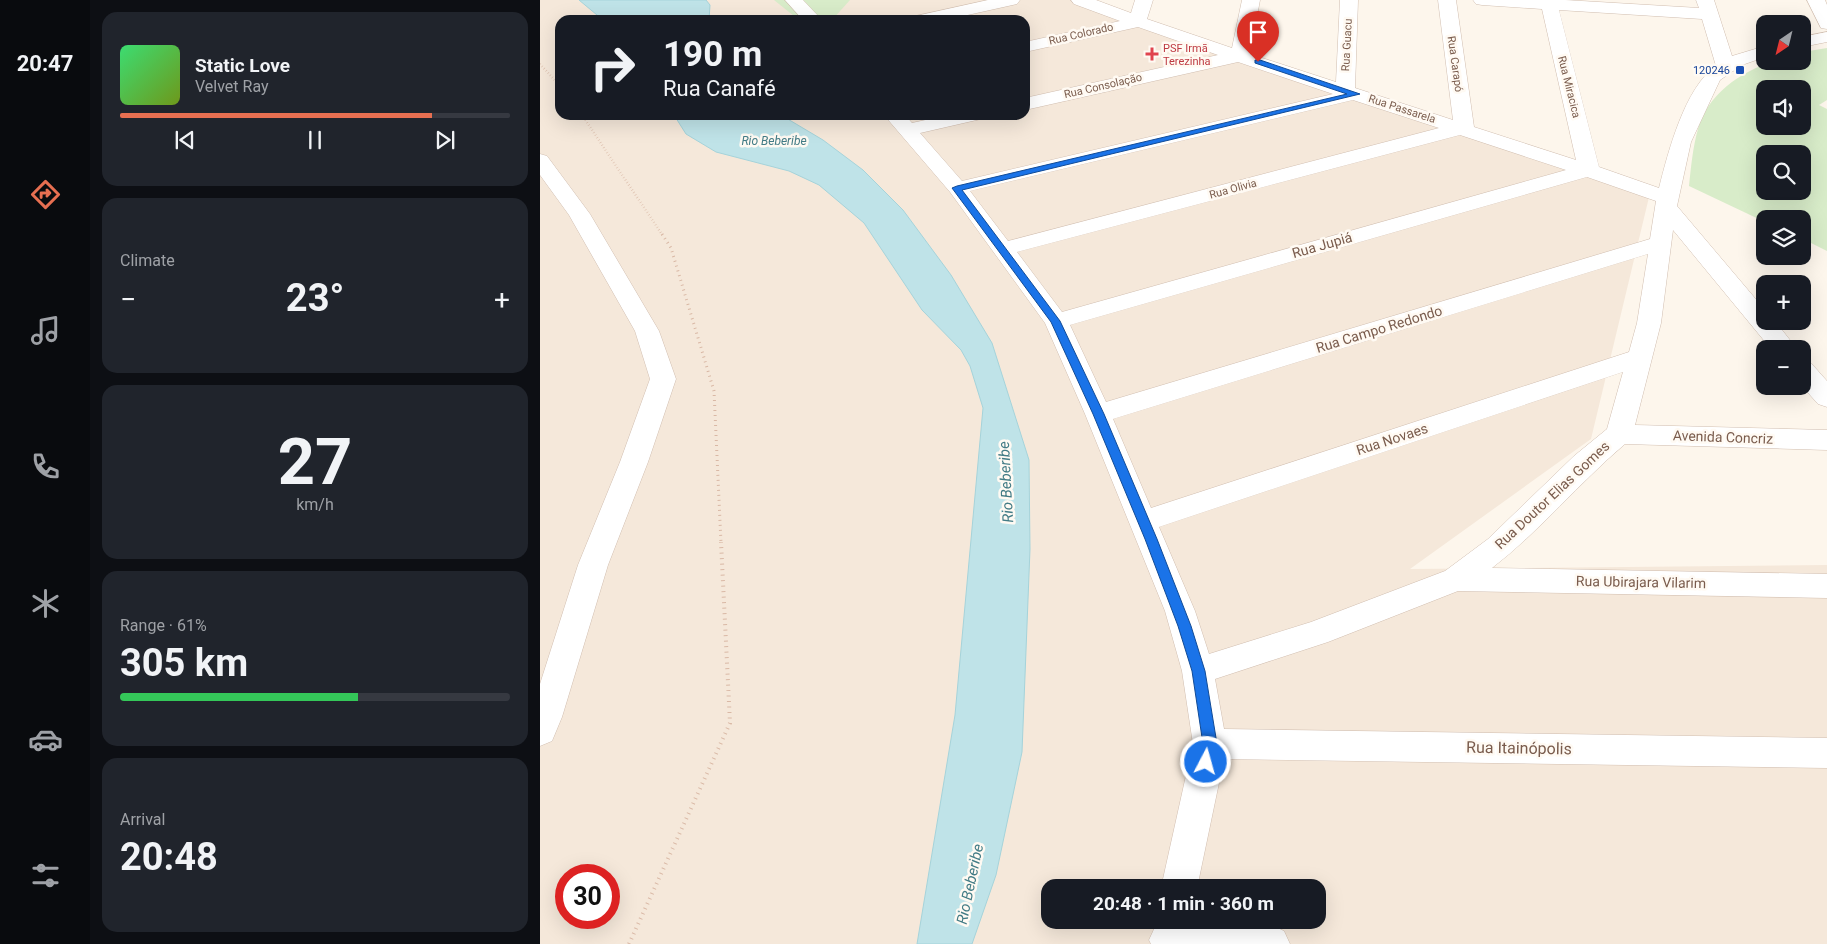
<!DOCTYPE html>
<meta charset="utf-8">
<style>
:root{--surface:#171b24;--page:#20242c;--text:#f1f3f6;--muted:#9ea1a6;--line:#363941;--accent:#e76f51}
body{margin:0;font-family:Roboto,sans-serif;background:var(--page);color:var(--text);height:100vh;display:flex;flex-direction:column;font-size:19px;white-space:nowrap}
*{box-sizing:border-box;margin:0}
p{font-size:16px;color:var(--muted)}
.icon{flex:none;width:28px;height:28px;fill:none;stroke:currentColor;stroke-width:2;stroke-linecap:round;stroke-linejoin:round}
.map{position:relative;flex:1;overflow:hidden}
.side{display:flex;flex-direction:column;gap:12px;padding:12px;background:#0d0f14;width:450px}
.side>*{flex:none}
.guide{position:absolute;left:15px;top:15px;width:475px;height:105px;border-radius:15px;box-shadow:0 5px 20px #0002;background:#171b24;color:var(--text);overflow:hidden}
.needle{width:32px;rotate:215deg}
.controls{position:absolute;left:1216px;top:15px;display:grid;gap:10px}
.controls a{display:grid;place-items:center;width:55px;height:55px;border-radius:10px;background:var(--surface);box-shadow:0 5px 20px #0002;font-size:25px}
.speed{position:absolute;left:15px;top:864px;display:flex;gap:10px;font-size:25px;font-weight:700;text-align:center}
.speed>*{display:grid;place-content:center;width:65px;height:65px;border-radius:50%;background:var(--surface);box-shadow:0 5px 20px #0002;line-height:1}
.speed .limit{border:8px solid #d22;background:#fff;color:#111}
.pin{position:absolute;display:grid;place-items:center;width:42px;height:42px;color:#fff;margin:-51px -21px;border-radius:50% 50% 50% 0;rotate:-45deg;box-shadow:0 0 5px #0007}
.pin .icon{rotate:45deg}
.me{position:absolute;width:55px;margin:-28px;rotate:6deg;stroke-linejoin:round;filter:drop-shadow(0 0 4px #0008)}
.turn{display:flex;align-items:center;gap:18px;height:105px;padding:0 25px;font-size:22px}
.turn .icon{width:65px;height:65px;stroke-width:2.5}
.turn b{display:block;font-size:35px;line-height:42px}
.big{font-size:38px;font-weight:700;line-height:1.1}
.side .tile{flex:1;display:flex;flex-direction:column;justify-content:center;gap:8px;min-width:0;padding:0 18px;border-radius:15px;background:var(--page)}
.side .dial{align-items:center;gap:0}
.dial b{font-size:65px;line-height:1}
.song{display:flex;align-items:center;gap:15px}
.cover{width:60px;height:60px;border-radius:8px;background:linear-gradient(135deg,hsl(140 70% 55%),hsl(80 70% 35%))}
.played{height:5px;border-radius:2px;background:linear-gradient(90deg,var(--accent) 80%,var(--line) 80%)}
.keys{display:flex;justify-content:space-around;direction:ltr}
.heat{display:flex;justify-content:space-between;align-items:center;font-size:28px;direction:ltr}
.charge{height:8px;border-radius:4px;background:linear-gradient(90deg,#34c759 61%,var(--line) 0)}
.trip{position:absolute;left:501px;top:879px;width:285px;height:50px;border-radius:15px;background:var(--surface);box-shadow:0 5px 20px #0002;font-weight:700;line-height:50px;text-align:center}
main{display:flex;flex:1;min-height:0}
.tab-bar{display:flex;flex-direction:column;width:90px;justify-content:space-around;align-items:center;background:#090b0e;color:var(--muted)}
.tab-bar .icon{width:35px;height:35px}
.tab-bar .on{color:var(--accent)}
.tab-bar b{font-size:22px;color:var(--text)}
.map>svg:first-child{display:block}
</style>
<main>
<nav class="tab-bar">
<b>20:47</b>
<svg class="icon on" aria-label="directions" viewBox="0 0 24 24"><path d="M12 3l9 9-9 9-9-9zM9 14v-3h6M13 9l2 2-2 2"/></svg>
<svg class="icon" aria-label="music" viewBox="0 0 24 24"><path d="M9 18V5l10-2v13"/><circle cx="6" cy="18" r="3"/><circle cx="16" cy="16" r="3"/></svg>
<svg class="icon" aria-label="phone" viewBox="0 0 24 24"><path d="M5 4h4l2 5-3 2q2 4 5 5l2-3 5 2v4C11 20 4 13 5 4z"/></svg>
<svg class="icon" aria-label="climate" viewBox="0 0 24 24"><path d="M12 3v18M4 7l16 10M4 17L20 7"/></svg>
<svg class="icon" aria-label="car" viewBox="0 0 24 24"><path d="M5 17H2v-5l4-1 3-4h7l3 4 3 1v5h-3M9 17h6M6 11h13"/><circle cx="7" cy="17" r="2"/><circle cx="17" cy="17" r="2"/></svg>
<svg class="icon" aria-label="filters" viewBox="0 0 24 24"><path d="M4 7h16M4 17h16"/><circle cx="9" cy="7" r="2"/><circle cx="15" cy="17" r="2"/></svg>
</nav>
<section class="side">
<div class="tile">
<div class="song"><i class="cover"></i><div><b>Static Love</b><p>Velvet Ray</p></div></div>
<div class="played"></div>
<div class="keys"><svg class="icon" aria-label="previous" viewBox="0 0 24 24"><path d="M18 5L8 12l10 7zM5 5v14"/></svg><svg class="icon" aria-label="pause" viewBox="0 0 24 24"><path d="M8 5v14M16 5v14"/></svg><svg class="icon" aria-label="next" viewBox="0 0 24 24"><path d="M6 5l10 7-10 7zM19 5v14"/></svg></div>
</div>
<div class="tile"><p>Climate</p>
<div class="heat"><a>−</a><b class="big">23°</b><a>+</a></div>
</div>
<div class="tile dial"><b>27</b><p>km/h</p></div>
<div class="tile"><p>Range · 61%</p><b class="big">305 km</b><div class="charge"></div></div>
<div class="tile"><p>Arrival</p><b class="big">20:48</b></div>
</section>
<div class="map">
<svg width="1287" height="944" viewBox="0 0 1287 944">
<rect width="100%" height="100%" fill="#fdf6ec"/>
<path fill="#f5e8da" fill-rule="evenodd" d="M0,0H534L1110,193L1051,439L870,569L1287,565V944H0ZM20,20H485V115H20ZM26,875H69V918H26ZM510,888H778V920H510Z"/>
<g fill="#d8ecc9" fill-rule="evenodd">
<path d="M234,0H310L292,20H259Z"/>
<path d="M1287,48V100L1279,105L1287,109V251L1263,239L1262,219H1225V222L1149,186C1151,167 1153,146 1158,129C1166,96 1201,71 1232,62C1241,59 1253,61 1262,61L1263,52ZM1225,89H1262V126H1225ZM1225,154H1262V191H1225Z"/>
</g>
<g fill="#bfe3e8" stroke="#a5d3da">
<path d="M39,0H166L170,5L169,20H63Z"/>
<path d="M134,115H241L283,140L323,170L363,210L411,275L452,343L489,460L490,549L482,752L456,875L432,944H377L415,715L443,408L430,366L421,350L382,310L324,223L279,185L249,171L176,152L146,134Z"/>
</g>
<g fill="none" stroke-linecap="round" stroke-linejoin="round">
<g stroke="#d1beb0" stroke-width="1">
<g id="minor">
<path d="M245,0H263L282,20H263Z"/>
<path d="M448,0H480L477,4L405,20H373L376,16Z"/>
<path d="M531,0H556L591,13L595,0H613L607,19L692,48L702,0H720L710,54L796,82L800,0H818L815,88L913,120L898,0H916L934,127L1036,160L1002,9L942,5L936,4L933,0H1025L1159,8L1156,0H1174L1192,56L1225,46V57L1202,65L1180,80L1151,142L1137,206L1225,310V321H1235L1257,349H1231L1133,230L1121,323L1095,425L1287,430V450L1085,444C1039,483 1000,531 952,568L1287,574V598L918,591L788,642L675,679L684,729L1287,738V768L684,759L657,888H621L653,744L642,671L625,611L545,414L505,323L410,192L344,115H365L372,123L408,115H444L441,119L380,133L422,181L793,94L698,62L485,110V98L678,55L598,27L485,52V42L580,21L534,4ZM1019,10L1162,19L1176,66C1145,87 1128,152 1119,188L1059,167ZM813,100L899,128L468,241L430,191ZM920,135L1026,170L522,312L477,252ZM1047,177L1116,201L1110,239L566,402L530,325ZM1108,254L1097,323L1089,352L611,508L573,419ZM1083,372L1067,429L1034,456L948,539L905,571L771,622L669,654L655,611L619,527Z"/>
<path d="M1267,0H1285L1287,5V29L1281,28Z"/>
<path d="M1287,32V42L1262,47V37Z"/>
<path d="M0,154L7,156L50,214L119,331L136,379L108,462L68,565L22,717L12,741L0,746V684L38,565L80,462L110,379L95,331L29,215L0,175Z"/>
<path d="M1262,361L1271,363L1287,381V407L1278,404L1262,386Z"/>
<path d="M628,921L731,925L744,931L750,944H611L609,940L615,927Z"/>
</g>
</g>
<g stroke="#d9b8a5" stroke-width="2.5" stroke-dasharray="0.5 2.5" stroke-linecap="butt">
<path d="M0,64L20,86"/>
<path d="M42,115L123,236"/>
</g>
<path stroke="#d9b8a5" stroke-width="3" stroke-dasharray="1 4" stroke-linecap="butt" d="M122,234L131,248L174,391L181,543"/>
<path stroke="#d9b8a5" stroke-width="4" stroke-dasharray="1 4.5" stroke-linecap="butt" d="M89,944L190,723L181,542"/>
<use href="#minor" fill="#fff" fill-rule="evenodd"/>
</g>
<path fill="#1a73e8" stroke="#114b97" d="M715,60H720L820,94L422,190L520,321L564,414L617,539L651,626L665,671L677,744L671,766L666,768L662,766L659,762L663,744L652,671L638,626L605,539L553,414L511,322L412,188L417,186L807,94L715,63Z"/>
<path fill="#e0444e" stroke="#fffaf3" stroke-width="2" d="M609.5 46.5h5v5h5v5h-5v5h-5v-5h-5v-5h5z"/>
<rect fill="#1a4fb4" stroke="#fffaf3" stroke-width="2" x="1195" y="65" width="10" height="10" rx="2.5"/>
<g text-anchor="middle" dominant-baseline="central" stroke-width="5" stroke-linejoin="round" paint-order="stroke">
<g font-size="11" fill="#7a5c4d" stroke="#fffaf3">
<text transform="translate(541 34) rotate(-13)">Rua Colorado</text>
<text transform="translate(807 45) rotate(-87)">Rua Guacu</text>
<text transform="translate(915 64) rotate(82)">Rua Carapó</text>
<text transform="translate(563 86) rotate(-13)">Rua Consolação</text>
<text transform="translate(1029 87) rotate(76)">Rua Miracica</text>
<text transform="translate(862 109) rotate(18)">Rua Passarela</text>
<text transform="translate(693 189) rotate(-15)">Rua Olivia</text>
</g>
<g font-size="11" fill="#be3a42" stroke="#fffaf3" text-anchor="start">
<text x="623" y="48">PSF Irmã<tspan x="623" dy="13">Terezinha</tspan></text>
</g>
<g font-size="11" fill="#164399" stroke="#fffaf3" text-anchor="end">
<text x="1190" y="70">120246</text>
</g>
<g font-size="12" font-style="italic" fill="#437c86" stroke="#fffaf3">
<text x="234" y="141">Rio Beberibe</text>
</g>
<g font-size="14" fill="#7a5c4d" stroke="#fffaf3">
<text transform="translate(782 245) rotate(-16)">Rua Jupiá</text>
<text transform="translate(839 329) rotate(-17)">Rua Campo Redondo</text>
<text transform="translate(1183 437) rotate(2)">Avenida Concriz</text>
<text transform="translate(852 439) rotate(-18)">Rua Novaes</text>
<text transform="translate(1012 495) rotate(-43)">Rua Doutor Elias Gomes</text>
<text transform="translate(1101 582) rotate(1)">Rua Ubirajara Vilarim</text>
</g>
<g font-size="15" font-style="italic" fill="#437c86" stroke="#fffaf3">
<text transform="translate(466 482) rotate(-93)">Rio Beberibe</text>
<text transform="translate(430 884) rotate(-78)">Rio Beberibe</text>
</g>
<g font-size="16" fill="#7a5c4d" stroke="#fffaf3">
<text transform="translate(979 748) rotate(1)">Rua Itainópolis</text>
</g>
</g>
</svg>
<div class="controls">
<a><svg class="needle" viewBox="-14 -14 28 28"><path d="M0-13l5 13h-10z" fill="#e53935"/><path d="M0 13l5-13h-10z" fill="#9ea1a6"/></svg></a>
<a><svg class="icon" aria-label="sound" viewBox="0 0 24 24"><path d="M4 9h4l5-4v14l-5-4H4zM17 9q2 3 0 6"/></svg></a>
<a><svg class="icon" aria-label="search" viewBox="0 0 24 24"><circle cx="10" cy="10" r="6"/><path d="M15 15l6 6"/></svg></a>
<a><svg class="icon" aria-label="layers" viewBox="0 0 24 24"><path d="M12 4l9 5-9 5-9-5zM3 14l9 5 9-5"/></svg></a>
<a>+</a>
<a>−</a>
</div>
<div class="speed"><div class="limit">30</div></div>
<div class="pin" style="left:718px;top:62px;background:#d93025"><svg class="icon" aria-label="arrive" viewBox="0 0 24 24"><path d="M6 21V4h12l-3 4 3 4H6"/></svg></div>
<svg class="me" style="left:666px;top:762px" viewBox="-20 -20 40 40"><circle r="17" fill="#1a73e8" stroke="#fff" stroke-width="3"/><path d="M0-11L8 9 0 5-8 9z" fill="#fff"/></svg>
<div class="trip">20:48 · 1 min · 360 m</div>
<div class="guide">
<div class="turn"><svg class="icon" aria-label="right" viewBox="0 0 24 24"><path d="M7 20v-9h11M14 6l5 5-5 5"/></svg><div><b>190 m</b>Rua Canafé</div></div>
</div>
</div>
</main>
